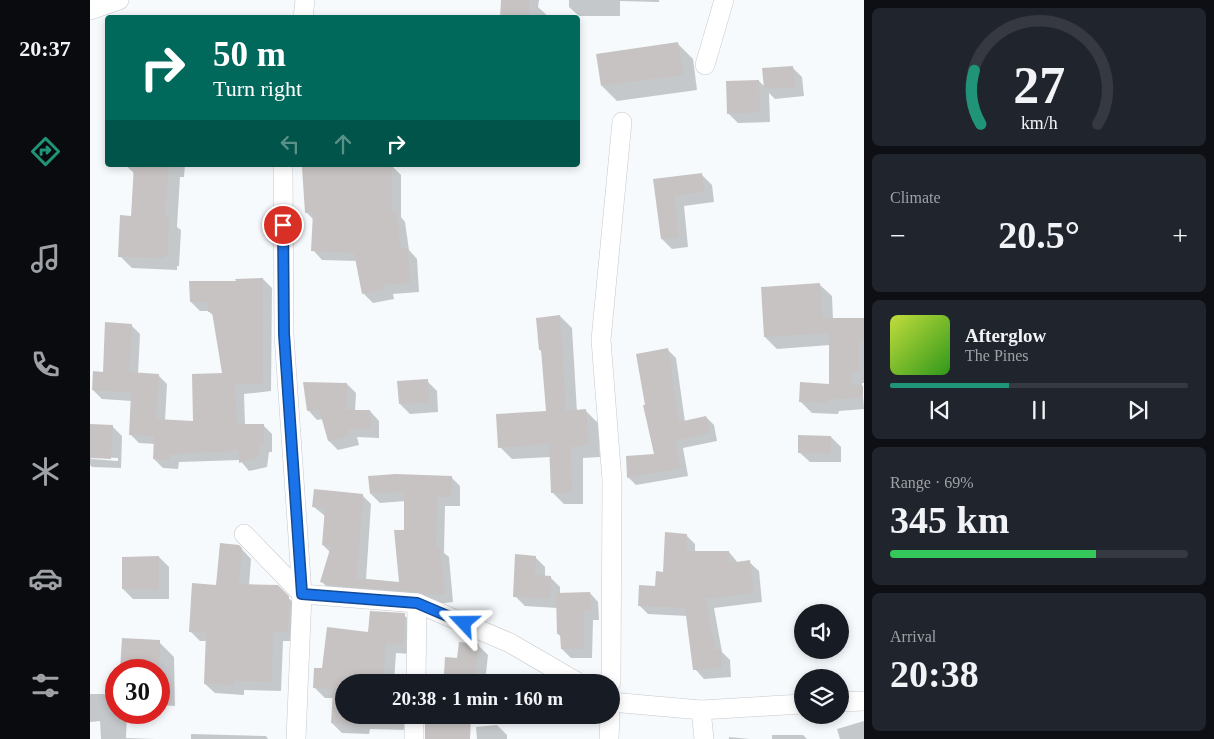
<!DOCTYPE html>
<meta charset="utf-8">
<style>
:root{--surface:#171b24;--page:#20242c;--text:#f1f3f6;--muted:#9ea1a6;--line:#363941;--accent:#209478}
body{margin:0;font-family:"Times New Roman",serif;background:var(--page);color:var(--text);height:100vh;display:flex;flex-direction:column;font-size:19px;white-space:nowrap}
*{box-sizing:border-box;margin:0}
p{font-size:16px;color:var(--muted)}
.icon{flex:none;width:28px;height:28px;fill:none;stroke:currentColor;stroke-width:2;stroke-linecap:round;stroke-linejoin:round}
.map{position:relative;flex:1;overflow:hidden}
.details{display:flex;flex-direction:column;gap:8px;padding:8px;background:#0d0f14;width:350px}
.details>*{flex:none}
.banner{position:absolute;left:15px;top:15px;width:475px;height:152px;border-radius:5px;box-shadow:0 2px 8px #0003;background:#00695c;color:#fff;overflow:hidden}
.buttons{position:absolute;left:704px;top:604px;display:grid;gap:10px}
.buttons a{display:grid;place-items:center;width:55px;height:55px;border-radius:50%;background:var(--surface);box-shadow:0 2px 8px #0003;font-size:25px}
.speed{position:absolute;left:15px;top:659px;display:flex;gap:10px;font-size:25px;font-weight:700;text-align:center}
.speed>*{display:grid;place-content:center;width:65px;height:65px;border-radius:50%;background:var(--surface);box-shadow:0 2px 8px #0003;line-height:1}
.speed .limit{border:8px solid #d22;background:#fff;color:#111}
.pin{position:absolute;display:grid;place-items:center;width:42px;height:42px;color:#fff;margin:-21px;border:2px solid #fff;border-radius:50%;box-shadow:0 1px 5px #0007}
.me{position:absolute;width:55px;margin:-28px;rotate:293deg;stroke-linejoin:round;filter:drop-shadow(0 0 4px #0008)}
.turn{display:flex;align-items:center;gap:18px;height:105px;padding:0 25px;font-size:22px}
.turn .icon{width:65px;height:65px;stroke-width:2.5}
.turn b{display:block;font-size:35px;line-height:42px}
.lanes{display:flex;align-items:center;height:48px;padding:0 25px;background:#0003;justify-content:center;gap:25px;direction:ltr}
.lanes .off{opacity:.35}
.big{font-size:38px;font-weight:800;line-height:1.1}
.details .card{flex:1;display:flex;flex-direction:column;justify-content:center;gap:8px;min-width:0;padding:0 18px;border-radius:8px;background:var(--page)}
.details .dial{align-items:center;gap:0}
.dial svg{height:130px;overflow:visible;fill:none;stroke:var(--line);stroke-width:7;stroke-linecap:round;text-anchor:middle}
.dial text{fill:var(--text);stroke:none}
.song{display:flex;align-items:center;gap:15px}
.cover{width:60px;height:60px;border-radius:8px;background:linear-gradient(135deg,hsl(70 70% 55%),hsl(110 70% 35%))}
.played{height:5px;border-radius:2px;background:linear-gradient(90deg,var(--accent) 40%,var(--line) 40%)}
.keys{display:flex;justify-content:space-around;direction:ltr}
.heat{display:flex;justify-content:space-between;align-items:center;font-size:28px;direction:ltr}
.charge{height:8px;border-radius:4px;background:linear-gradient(90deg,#34c759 69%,var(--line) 0)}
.trip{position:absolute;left:245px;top:674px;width:285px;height:50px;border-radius:25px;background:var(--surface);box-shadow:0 2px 8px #0003;font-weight:800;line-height:50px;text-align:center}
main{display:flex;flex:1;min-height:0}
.tab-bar{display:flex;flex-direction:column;width:90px;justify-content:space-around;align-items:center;background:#090b0e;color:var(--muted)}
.tab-bar .icon{width:35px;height:35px}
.tab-bar .active{color:var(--accent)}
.tab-bar b{font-size:22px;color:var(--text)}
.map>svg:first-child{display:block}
</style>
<main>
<nav class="tab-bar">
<b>20:37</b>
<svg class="icon active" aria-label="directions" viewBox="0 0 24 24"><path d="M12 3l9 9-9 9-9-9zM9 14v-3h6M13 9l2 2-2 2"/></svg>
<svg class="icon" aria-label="music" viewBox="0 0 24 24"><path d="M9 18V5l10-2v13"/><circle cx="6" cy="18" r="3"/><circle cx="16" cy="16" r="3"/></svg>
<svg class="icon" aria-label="phone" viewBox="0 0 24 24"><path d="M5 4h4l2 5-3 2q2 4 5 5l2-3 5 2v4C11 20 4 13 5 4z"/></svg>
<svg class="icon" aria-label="climate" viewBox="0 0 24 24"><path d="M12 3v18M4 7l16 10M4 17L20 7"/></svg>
<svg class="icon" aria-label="car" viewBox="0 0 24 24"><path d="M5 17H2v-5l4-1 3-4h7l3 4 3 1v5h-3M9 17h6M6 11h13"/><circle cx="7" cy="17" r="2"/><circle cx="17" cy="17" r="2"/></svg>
<svg class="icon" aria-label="filters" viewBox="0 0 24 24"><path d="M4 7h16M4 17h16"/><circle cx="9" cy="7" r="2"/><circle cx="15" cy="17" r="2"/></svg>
</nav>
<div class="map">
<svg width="774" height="739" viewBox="0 0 774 739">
<rect width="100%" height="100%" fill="#f7fafd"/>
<g fill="#0003" fill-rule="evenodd">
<path d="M412,0H449L448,7L460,18H412Z"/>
<path d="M479,0H569V2L530,1V16H489L479,7Z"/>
<path d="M127,15H174L176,18H127Z"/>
<path d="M588,44L603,59L607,90L527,101L512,86Z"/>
<path d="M702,67L712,77L714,96L685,99L679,93L680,122L648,123L638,113L669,81L675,87Z"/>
<path d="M35,165H95L94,177H90L87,227L91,230L89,266H87V270L42,268L30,256L42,217L45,174Z"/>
<path d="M242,165L302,166L311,175V217L315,222L319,250L327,259L329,292L303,294L304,299L283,303L273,293L267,261L232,260L223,250L224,220L216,212Z"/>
<path d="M612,175L622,185L624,202L594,206L598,247L582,249L572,239L565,180Z"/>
<path d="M173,279L182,288L181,391L154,394L155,425H173L182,434V452H179L177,467L159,471L150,460L89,462L88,469L73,468L64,459L65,444L49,443L41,435L42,401L12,399L3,390L41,325L50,334L48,374L68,375L77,384L75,421L104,422L134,374L124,316L118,311H110L101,302L147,282Z"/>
<path d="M730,285L742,296L743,319L774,320V383H772L774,409L749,411L748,414L722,413L710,401L740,385V345L687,349L675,337Z"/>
<path d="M470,316L482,328L487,412L496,411L508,423L510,457L493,458V504H474L462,492L460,457L422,459L410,447L457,412L453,352L450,350Z"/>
<path d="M578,350L586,358L595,422L616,417L624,425L627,441L593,448L598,476L546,485L538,477L566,455Z"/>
<path d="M337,381L347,391L348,412L320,414L310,404Z"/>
<path d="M257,384L266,393L265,411H280L289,421V438L267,437L269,445L248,450L239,441L233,419L227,420L218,410Z"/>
<path d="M0,425L22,426L32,436L31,468L2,467L0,465ZM1,457L28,458V461L1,459Z"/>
<path d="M741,437L751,447V462H720L709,452Z"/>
<path d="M361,477L370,486V506H355L354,553L359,557L363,602L348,604L240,590L231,581L240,552L233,545L235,516L224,507L272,495L281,504L276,580L310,584L316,501L290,503L281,494Z"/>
<path d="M596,535L605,544V553L639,552L648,563L659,562L669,571L672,602L624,608L632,652L640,660L641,677L614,679L605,669L597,616L558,614L549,605L566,587Z"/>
<path d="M149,546L161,559L159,586L187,587L208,607L207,641H193L191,691L154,690V695L125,693L115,684L117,641H110L100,631Z"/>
<path d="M69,557L79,567V599H43L33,589Z"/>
<path d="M445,557L455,567V577H460L470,587V594L500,593L508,602L509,620H503L502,658H481L472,649V638L468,634L467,608L435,606L425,596Z"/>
<path d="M314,615L324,625L322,654L306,653L304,682H254V715H329L319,730L280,729L279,734L252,733L242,723L244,698H235L225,688L233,669L279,633Z"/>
<path d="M69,642L84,657L85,706L69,705V670H32Z"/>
<path d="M388,645L398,655L395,682H341L342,677L359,678L355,674L368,659Z"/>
<path d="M0,694H26V712H37L36,738L66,739H11L10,721L0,722Z"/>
<path d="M336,715H374L373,729Z"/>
<path d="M774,721V739H750L747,729Z"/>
<path d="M407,725L417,735V739H387L386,727Z"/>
<path d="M101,734L176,736L178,739H101Z"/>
<path d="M682,735H713L717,739H682Z"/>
<path d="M639,737L660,739H639Z"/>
</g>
<g fill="#c7c3c2">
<path d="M411,0H439V18H410Z"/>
<path d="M588,42L593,75L511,86L506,54Z"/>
<path d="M703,66L705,87L674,89L672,68Z"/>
<path d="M669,80L670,112L637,114L636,81Z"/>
<path d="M44,165H79L75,217H79L78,255H75V258L28,257L30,215L41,216Z"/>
<path d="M240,165H302V211H306L311,248H318L320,283L294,285L295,289L272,294L264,253L221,251L223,212L215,213L212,167Z"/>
<path d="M612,173L614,192L584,196L589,237L571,239L563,179Z"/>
<path d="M173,278V383L145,385L147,424H174V443H171L168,458L149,463V451L80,454V460L63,459L64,436L39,435L41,393L2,390L3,371L13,372L15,322L42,324L39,372L69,374L66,419L103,421L102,374L132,373L122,312H118L117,302H100L99,281H146L145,279Z"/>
<path d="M730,283L732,318H774V340H769V371L761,372L762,385L773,386V397L737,400V403L709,402L710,382L739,384V333L674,337L671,287Z"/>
<path d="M470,315L476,411L496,409L499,445L481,447L482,493H461L459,444L408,448L406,414L456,411L451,350H449L446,318Z"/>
<path d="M578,348L589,422L616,416L620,433L585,441L591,468L537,478L536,456L564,454L553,405H555L546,354Z"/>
<path d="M338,379L339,403L309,404L307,381Z"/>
<path d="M213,382L257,383L256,410H280L281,429H258L260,436L238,441L229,409L217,411Z"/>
<path d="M0,424L23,425L21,459L0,458Z"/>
<path d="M708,435L741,436V453H708Z"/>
<path d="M306,474L362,476L361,497H347L346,547H350L355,594L338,595L328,592L240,585L230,582L241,546L232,545L235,508L222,507L224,489L273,494L267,578L309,582L304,530H314V492L280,494L278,476Z"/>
<path d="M575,532L597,534L596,551H639V563L660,560L664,593L616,599L625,650L631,649L632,668L603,670L595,608L548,606L549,585L565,586L566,571L573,572Z"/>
<path d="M130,543L149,545L152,548L149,584L188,585L199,596L198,632H183L182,682L144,681V685L114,684L116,633L99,632L102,583L126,585Z"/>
<path d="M425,554L446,556L445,575L461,576L460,598L423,597Z"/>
<path d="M69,556V589H32V557Z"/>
<path d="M500,592L501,611H494V649H471L470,634H467L466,593Z"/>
<path d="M280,611L315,613L313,644L296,643L293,682H254V715H291V720L270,719V725L241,723L243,689L223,688L224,668H232L237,627L278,632Z"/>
<path d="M32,638L70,640V670H30Z"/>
<path d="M369,642L389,644L385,677L354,674L355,657L367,658Z"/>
<path d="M340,676L365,677V682H340Z"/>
<path d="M335,715H364L363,720L381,719L380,739H335Z"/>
</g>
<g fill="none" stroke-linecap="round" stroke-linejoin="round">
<g stroke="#c6c8cb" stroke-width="20">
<g id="minor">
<path d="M0,10L29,0"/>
<path d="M213,18L215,0"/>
<path d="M615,65L634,0"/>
<path d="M193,165L194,335L212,594L206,739"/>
<path d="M154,534L212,594L327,603L420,643L487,682"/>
<path d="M326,682L327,603"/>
<path d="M521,682L522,480L511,340L532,122"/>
<path d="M521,702L611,710L614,739"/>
<path d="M750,702L774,701"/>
<path d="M611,710L712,704"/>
<path d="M324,739V715"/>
<path d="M519,739L520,715"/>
</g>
</g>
<use href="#minor" stroke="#fff" stroke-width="19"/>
</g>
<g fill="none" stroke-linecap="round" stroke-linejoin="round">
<g stroke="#114b97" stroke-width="12">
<path id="route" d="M193,225L194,334L212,594L327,603L374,623"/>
</g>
<use href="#route" stroke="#1a73e8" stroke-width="9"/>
</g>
</svg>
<div class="buttons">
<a><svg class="icon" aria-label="sound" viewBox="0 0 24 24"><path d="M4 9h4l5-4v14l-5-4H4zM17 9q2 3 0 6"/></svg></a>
<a><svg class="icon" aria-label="layers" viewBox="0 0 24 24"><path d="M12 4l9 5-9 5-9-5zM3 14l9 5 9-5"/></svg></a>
</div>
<div class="speed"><div class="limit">30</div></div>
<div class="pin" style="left:193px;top:225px;background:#d93025"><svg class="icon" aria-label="arrive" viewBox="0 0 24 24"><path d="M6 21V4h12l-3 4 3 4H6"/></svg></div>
<svg class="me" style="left:374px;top:623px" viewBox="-20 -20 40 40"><path d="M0-17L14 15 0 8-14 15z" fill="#1a73e8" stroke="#fff" stroke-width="4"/></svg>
<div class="trip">20:38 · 1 min · 160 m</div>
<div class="banner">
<div class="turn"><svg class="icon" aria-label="right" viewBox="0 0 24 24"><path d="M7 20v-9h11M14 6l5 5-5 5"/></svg><div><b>50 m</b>Turn right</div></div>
<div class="lanes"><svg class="icon off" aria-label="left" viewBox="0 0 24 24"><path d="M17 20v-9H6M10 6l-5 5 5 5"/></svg><svg class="icon off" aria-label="ahead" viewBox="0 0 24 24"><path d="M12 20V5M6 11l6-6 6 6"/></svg><svg class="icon" aria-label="right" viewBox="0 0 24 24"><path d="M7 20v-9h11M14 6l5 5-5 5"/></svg></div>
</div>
</div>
<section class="details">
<div class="card dial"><svg viewBox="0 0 100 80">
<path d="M14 69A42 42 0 1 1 86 69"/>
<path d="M14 69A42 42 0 0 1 10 36" stroke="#209478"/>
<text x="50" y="56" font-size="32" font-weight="700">27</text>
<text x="50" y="72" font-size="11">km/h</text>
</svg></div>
<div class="card"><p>Climate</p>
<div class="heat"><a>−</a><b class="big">20.5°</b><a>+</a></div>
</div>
<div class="card">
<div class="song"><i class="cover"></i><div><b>Afterglow</b><p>The Pines</p></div></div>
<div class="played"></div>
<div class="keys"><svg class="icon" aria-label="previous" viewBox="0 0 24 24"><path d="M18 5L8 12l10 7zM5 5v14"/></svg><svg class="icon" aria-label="pause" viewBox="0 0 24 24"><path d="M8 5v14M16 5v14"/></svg><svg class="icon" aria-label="next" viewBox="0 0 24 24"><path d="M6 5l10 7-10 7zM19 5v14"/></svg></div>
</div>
<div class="card"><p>Range · 69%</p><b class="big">345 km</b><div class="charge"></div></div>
<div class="card"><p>Arrival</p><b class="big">20:38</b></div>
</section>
</main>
